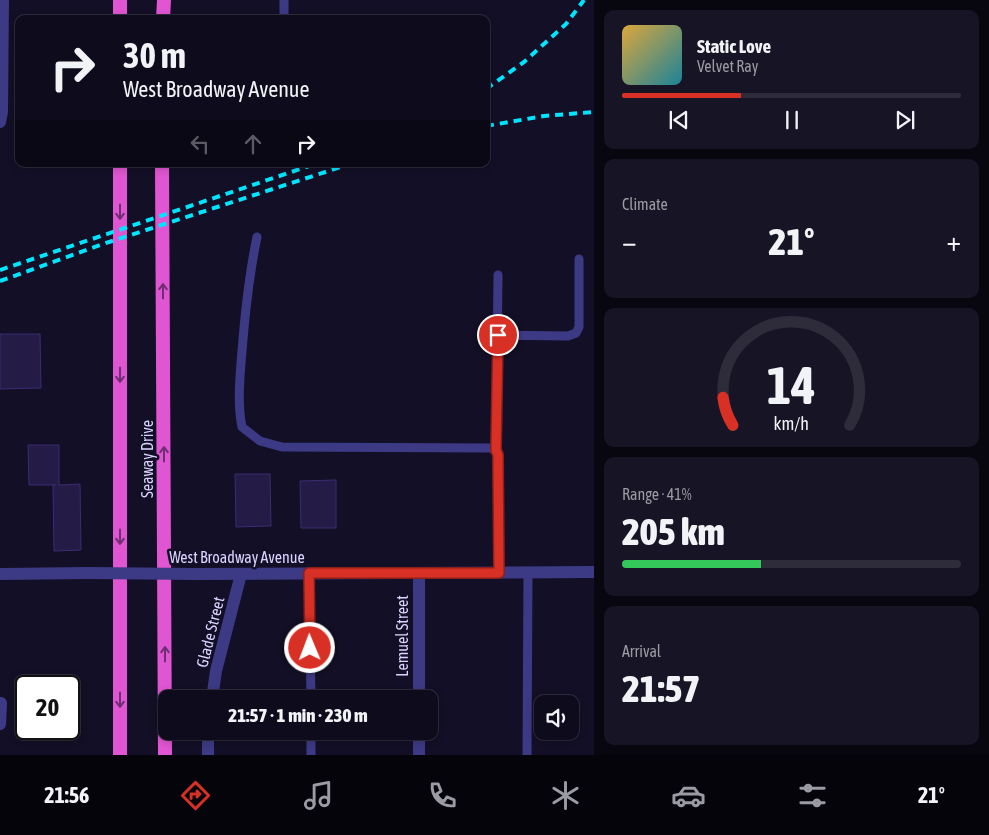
<!DOCTYPE html>
<meta charset="utf-8">
<style>
:root{--surface:#0e0b1c;--page:#171425;--text:#f1f3f6;--muted:#9b9ba3;--line:#2e2b3b;--accent:#d93025}
body{margin:0;font-family:"Asap Condensed",sans-serif;background:var(--page);color:var(--text);height:100vh;display:flex;flex-direction:column;font-size:19px;white-space:nowrap}
*{box-sizing:border-box;margin:0}
p{font-size:16px;color:var(--muted)}
.icon{flex:none;width:28px;height:28px;fill:none;stroke:currentColor;stroke-width:2;stroke-linecap:round;stroke-linejoin:round}
.map{position:relative;flex:1;overflow:hidden}
.panel{display:flex;flex-direction:column;gap:10px;padding:10px;background:#08060f;width:395px}
.panel>*{flex:none}
.hud{position:absolute;left:15px;top:15px;width:475px;height:152px;border-radius:10px;box-shadow:0 2px 8px #0003,0 0 0 1px var(--line);background:#0e0b1c;color:var(--text);overflow:hidden}
.tools{position:absolute;left:534px;top:695px;display:grid;gap:10px}
.tools a{display:grid;place-items:center;width:45px;height:45px;border-radius:10px;background:var(--surface);box-shadow:0 2px 8px #0003,0 0 0 1px var(--line);font-size:25px}
.speed{position:absolute;left:15px;top:675px;display:flex;gap:10px;font-size:25px;font-weight:700;text-align:center}
.speed>*{display:grid;place-content:center;width:65px;height:65px;border-radius:50%;background:var(--surface);box-shadow:0 2px 8px #0003,0 0 0 1px var(--line);line-height:1}
.speed .limit{border:2px solid #111;border-radius:8px;background:#fff;color:#111}
.pin{position:absolute;display:grid;place-items:center;width:42px;height:42px;color:#fff;margin:-21px;border:2px solid #fff;border-radius:50%;box-shadow:0 1px 5px #0007}
.me{position:absolute;width:55px;margin:-28px;rotate:359deg;stroke-linejoin:round;filter:drop-shadow(0 0 4px #0008)}
.turn{display:flex;align-items:center;gap:18px;height:105px;padding:0 25px;font-size:22px}
.turn .icon{width:65px;height:65px;stroke-width:2.5}
.turn b{display:block;font-size:35px;line-height:42px}
.lanes{display:flex;align-items:center;height:48px;padding:0 25px;background:#0003;justify-content:center;gap:25px;direction:ltr}
.lanes .off{opacity:.35}
.big{font-size:38px;font-weight:800;line-height:1.1}
.panel .card{flex:1;display:flex;flex-direction:column;justify-content:center;gap:8px;min-width:0;padding:0 18px;border-radius:10px;background:var(--page)}
.panel .dial{align-items:center;gap:0}
.dial svg{height:130px;overflow:visible;fill:none;stroke:var(--line);stroke-width:7;stroke-linecap:round;text-anchor:middle}
.dial text{fill:var(--text);stroke:none}
.song{display:flex;align-items:center;gap:15px}
.cover{width:60px;height:60px;border-radius:8px;background:linear-gradient(135deg,hsl(40 70% 55%),hsl(190 70% 35%))}
.played{height:5px;border-radius:2px;background:linear-gradient(90deg,var(--accent) 35%,var(--line) 35%)}
.keys{display:flex;justify-content:space-around;direction:ltr}
.heat{display:flex;justify-content:space-between;align-items:center;font-size:28px;direction:ltr}
.charge{height:8px;border-radius:4px;background:linear-gradient(90deg,#34c759 41%,var(--line) 0)}
.trip{position:absolute;left:158px;top:690px;width:280px;height:50px;border-radius:10px;background:var(--surface);box-shadow:0 2px 8px #0003,0 0 0 1px var(--line);font-weight:800;line-height:50px;text-align:center}
.tabs{display:flex;height:80px;justify-content:space-around;align-items:center;background:#06040b;color:var(--muted)}
.tabs .icon{width:35px;height:35px}
.tabs .on{color:var(--accent)}
.tabs b{font-size:22px;color:var(--text)}
main{display:flex;flex:1;min-height:0}
.map>svg:first-child{display:block}
</style>
<main>
<div class="map">
<svg width="594" height="755" viewBox="0 0 594 755">
<rect width="100%" height="100%" fill="#130f26"/>
<g fill="#241b47" stroke="#3b2d73">
<path d="M0,334H40L41,388L0,389Z"/>
<path d="M28,445H59V485L80,484L81,550L54,551L53,485H56H29Z"/>
<path d="M235,474H270L271,526L236,527Z"/>
<path d="M336,480V528H301L300,481Z"/>
</g>
<g fill="none" stroke-linecap="round" stroke-linejoin="round">
<g stroke="#3d3a85" stroke-width="9">
<path d="M284,0V19"/>
<path d="M257,237C249,275 245,313 242,351C240,376 237,403 242,427L260,441L282,447L490,448L496,451L499,455V573"/>
<path d="M497,335L568,336L576,333L579,327V259"/>
<path d="M496,451L498,275"/>
<path d="M309,573L311,699"/>
<path d="M311,731V755"/>
<path d="M527,755L528,573"/>
</g>
<g stroke="#3d3a85" stroke-width="12">
<path d="M0,122L2,112L3,0"/>
<path d="M419,573V699"/>
<path d="M212,699L216,671L241,574"/>
<path d="M0,724L1,703"/>
<path d="M419,731V755"/>
<path d="M208,755V731"/>
</g>
<g stroke="#3d3a85" stroke-width="12">
<path d="M0,574L87,573"/>
<path d="M196,574L594,572"/>
</g>
<g stroke="#e055d1" stroke-width="14">
<path d="M120,0V19"/>
<path d="M163,19L164,0"/>
<path d="M120,164V755"/>
<path d="M162,164L165,755"/>
</g>
<g stroke="#00e5ff" stroke-width="4" stroke-dasharray="8 6" stroke-linecap="butt">
<path d="M486,89L524,62L566,24L584,0"/>
<path d="M486,126L544,116L594,112"/>
<path d="M0,270L315,164"/>
<path d="M0,281L103,244L350,164"/>
</g>
<path stroke="#3d3a85" stroke-width="12" d="M87,573L196,574"/>
</g>
<defs><path id="oneway-shaft" d="M-6 0H5M1.5-3L5.5 0L1.5 3" fill="none" stroke-width="1.6" stroke-linecap="round" stroke-linejoin="round" transform="scale(1.25)"/></defs>
<g stroke="#6f2e73">
<use href="#oneway-shaft" transform="translate(120 212) rotate(90)"/>
<use href="#oneway-shaft" transform="translate(163 291) rotate(-90)"/>
<use href="#oneway-shaft" transform="translate(120 375) rotate(90)"/>
<use href="#oneway-shaft" transform="translate(164 454) rotate(-90)"/>
<use href="#oneway-shaft" transform="translate(120 537) rotate(90)"/>
<use href="#oneway-shaft" transform="translate(165 654) rotate(-90)"/>
<use href="#oneway-shaft" transform="translate(120 700) rotate(90)"/>
</g>
<g fill="none" stroke-linecap="round" stroke-linejoin="round">
<g stroke="#8d1f18" stroke-width="12">
<path id="route" d="M310,648L309,573H499L498,455L496,450L498,335"/>
</g>
<use href="#route" stroke="#d93025" stroke-width="9"/>
</g>
<g text-anchor="middle" dominant-baseline="central" stroke-width="5" stroke-linejoin="round" paint-order="stroke">
<g font-size="16" fill="#d9d4ff" stroke="#130f26">
<text transform="translate(147 459) rotate(-90)">Seaway Drive</text>
<text x="237" y="557">West Broadway Avenue</text>
<text transform="translate(210 632) rotate(-76)">Glade Street</text>
<text transform="translate(402 636) rotate(-90)">Lemuel Street</text>
</g>
</g>
</svg>
<div class="tools">
<a><svg class="icon" aria-label="sound" viewBox="0 0 24 24"><path d="M4 9h4l5-4v14l-5-4H4zM17 9q2 3 0 6"/></svg></a>
</div>
<div class="speed"><div class="limit">20</div></div>
<div class="pin" style="left:498px;top:335px;background:#d93025"><svg class="icon" aria-label="arrive" viewBox="0 0 24 24"><path d="M6 21V4h12l-3 4 3 4H6"/></svg></div>
<svg class="me" style="left:310px;top:648px" viewBox="-20 -20 40 40"><circle r="17" fill="#d93025" stroke="#fff" stroke-width="3"/><path d="M0-11L8 9 0 5-8 9z" fill="#fff"/></svg>
<div class="trip">21:57 · 1 min · 230 m</div>
<div class="hud">
<div class="turn"><svg class="icon" aria-label="right" viewBox="0 0 24 24"><path d="M7 20v-9h11M14 6l5 5-5 5"/></svg><div><b>30 m</b>West Broadway Avenue</div></div>
<div class="lanes"><svg class="icon off" aria-label="left" viewBox="0 0 24 24"><path d="M17 20v-9H6M10 6l-5 5 5 5"/></svg><svg class="icon off" aria-label="ahead" viewBox="0 0 24 24"><path d="M12 20V5M6 11l6-6 6 6"/></svg><svg class="icon" aria-label="right" viewBox="0 0 24 24"><path d="M7 20v-9h11M14 6l5 5-5 5"/></svg></div>
</div>
</div>
<section class="panel">
<div class="card">
<div class="song"><i class="cover"></i><div><b>Static Love</b><p>Velvet Ray</p></div></div>
<div class="played"></div>
<div class="keys"><svg class="icon" aria-label="previous" viewBox="0 0 24 24"><path d="M18 5L8 12l10 7zM5 5v14"/></svg><svg class="icon" aria-label="pause" viewBox="0 0 24 24"><path d="M8 5v14M16 5v14"/></svg><svg class="icon" aria-label="next" viewBox="0 0 24 24"><path d="M6 5l10 7-10 7zM19 5v14"/></svg></div>
</div>
<div class="card"><p>Climate</p>
<div class="heat"><a>−</a><b class="big">21°</b><a>+</a></div>
</div>
<div class="card dial"><svg viewBox="0 0 100 80">
<path d="M14 69A42 42 0 1 1 86 69"/>
<path d="M14 69A42 42 0 0 1 8 52" stroke="#d93025"/>
<text x="50" y="56" font-size="32" font-weight="700">14</text>
<text x="50" y="72" font-size="11">km/h</text>
</svg></div>
<div class="card"><p>Range · 41%</p><b class="big">205 km</b><div class="charge"></div></div>
<div class="card"><p>Arrival</p><b class="big">21:57</b></div>
</section>
</main>
<nav class="tabs">
<b>21:56</b>
<svg class="icon on" aria-label="directions" viewBox="0 0 24 24"><path d="M12 3l9 9-9 9-9-9zM9 14v-3h6M13 9l2 2-2 2"/></svg>
<svg class="icon" aria-label="music" viewBox="0 0 24 24"><path d="M9 18V5l10-2v13"/><circle cx="6" cy="18" r="3"/><circle cx="16" cy="16" r="3"/></svg>
<svg class="icon" aria-label="phone" viewBox="0 0 24 24"><path d="M5 4h4l2 5-3 2q2 4 5 5l2-3 5 2v4C11 20 4 13 5 4z"/></svg>
<svg class="icon" aria-label="climate" viewBox="0 0 24 24"><path d="M12 3v18M4 7l16 10M4 17L20 7"/></svg>
<svg class="icon" aria-label="car" viewBox="0 0 24 24"><path d="M5 17H2v-5l4-1 3-4h7l3 4 3 1v5h-3M9 17h6M6 11h13"/><circle cx="7" cy="17" r="2"/><circle cx="17" cy="17" r="2"/></svg>
<svg class="icon" aria-label="filters" viewBox="0 0 24 24"><path d="M4 7h16M4 17h16"/><circle cx="9" cy="7" r="2"/><circle cx="15" cy="17" r="2"/></svg>
<b>21°</b>
</nav>
